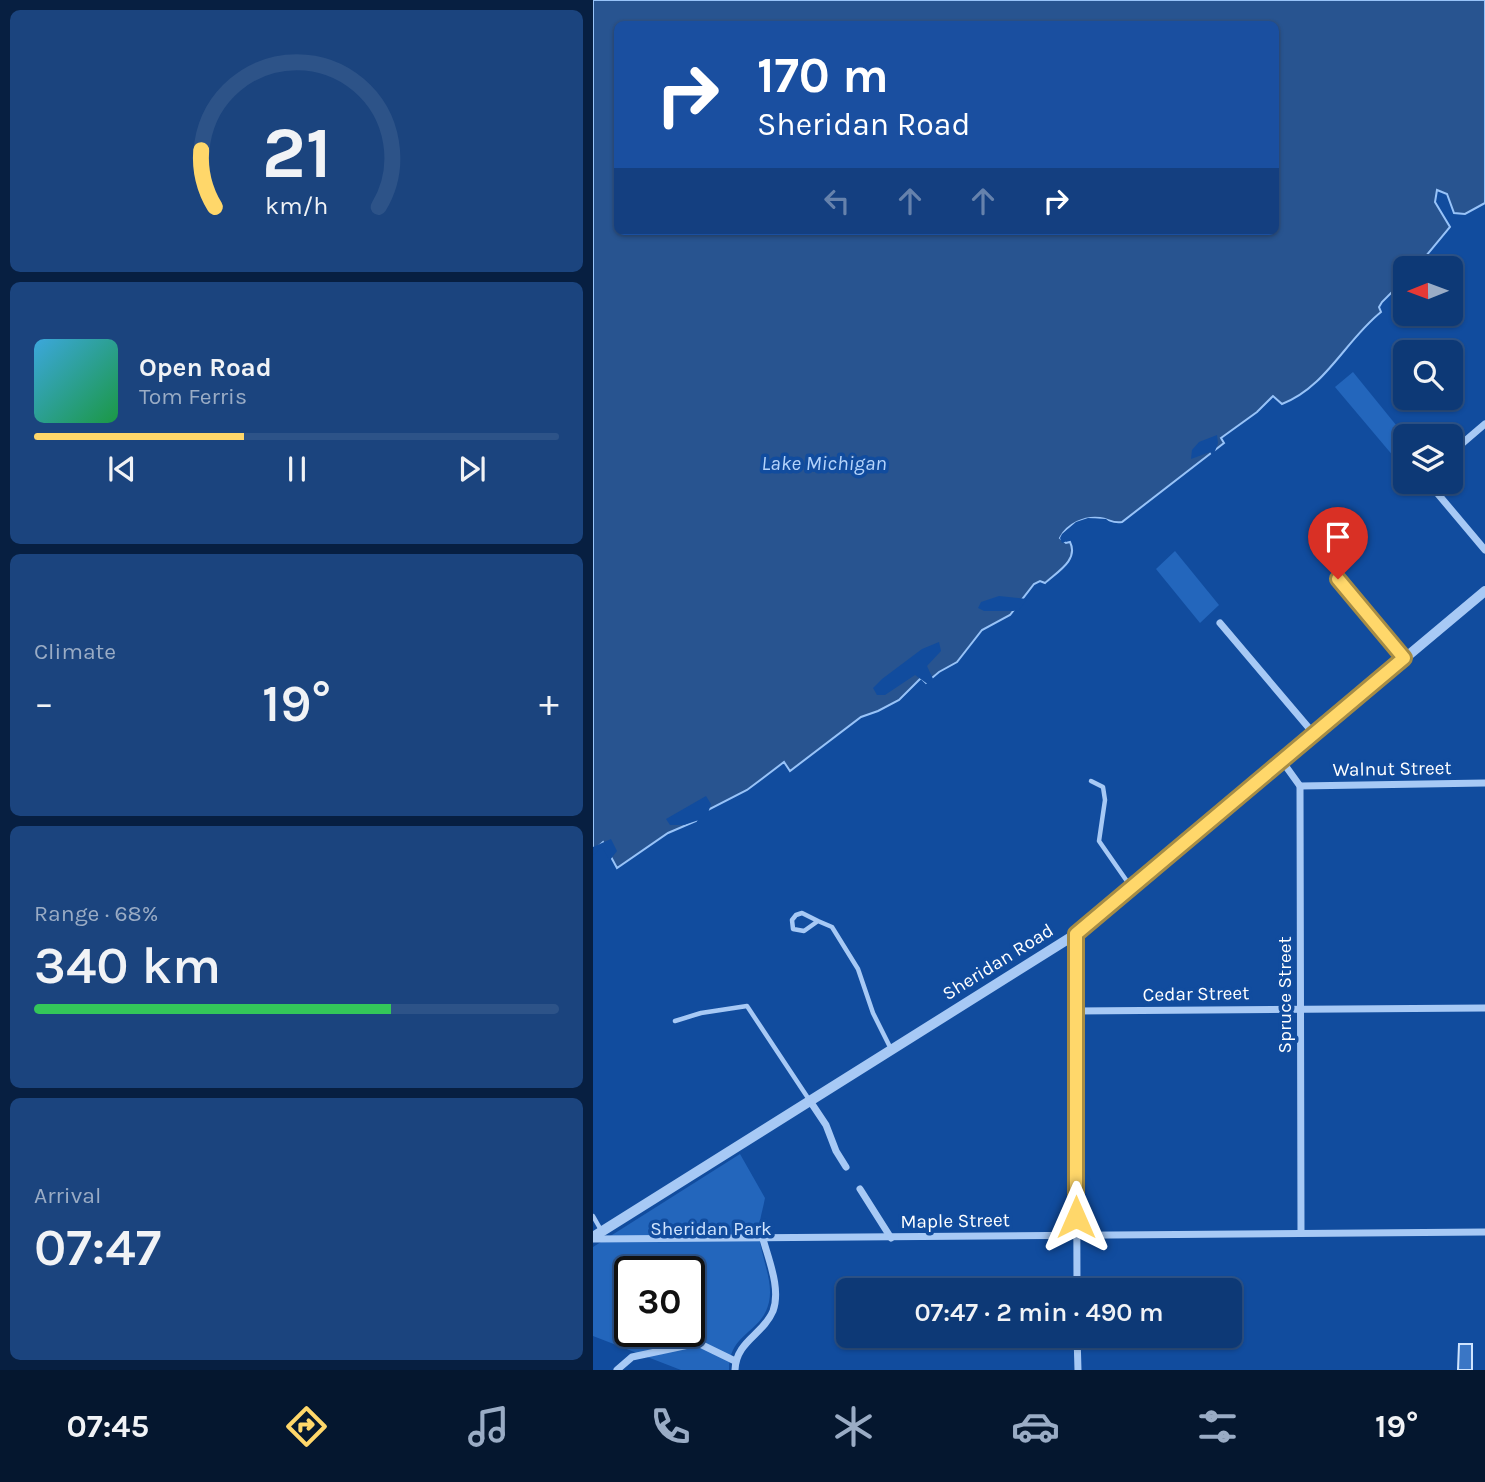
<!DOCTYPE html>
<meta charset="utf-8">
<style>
:root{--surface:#0d3976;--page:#1b447e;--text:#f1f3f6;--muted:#9aacc5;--line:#2d5388;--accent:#ffd76a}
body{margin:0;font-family:Karla,sans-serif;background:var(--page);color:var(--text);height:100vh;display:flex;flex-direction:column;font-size:26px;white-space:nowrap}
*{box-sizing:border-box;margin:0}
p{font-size:23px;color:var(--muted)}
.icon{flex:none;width:38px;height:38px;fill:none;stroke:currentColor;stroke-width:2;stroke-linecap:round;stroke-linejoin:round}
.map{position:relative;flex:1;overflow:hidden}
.side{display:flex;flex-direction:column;gap:10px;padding:10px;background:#071f41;width:593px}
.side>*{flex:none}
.top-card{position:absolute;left:21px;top:21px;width:665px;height:214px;border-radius:10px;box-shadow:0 2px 5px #0004,0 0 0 2px var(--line);background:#1a4fa0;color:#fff;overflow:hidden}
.needle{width:46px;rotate:269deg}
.tools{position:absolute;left:800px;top:256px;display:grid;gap:14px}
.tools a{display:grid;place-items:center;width:70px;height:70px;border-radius:10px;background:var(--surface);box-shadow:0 2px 5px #0004,0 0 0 2px var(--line);font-size:35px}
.speed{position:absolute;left:21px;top:1256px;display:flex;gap:14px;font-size:35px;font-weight:700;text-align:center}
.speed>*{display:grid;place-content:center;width:91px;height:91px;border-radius:50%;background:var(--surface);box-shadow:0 2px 5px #0004,0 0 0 2px var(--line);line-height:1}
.speed .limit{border:4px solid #111;border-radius:10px;background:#fff;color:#111}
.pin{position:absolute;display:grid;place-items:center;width:60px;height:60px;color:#fff;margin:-72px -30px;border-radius:50% 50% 50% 0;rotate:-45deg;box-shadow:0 0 7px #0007}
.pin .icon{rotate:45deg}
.me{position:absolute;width:77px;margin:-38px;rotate:0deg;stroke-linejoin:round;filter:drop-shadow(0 0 5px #0008)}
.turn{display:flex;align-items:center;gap:24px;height:147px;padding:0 28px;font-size:32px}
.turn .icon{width:91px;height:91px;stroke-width:2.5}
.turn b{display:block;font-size:49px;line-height:60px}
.lanes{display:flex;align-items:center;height:66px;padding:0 28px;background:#0003;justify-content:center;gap:35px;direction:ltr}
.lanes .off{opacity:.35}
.big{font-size:52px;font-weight:600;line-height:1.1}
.side .tile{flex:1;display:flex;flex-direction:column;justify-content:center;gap:10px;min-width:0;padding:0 24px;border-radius:10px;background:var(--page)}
.side .dial{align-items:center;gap:0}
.dial svg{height:182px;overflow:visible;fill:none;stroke:var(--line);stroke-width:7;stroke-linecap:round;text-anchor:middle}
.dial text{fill:var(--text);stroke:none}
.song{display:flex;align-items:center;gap:21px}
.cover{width:84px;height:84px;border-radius:10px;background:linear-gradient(135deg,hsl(200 70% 55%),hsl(140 70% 35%))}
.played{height:7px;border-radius:4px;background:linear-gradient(90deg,var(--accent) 40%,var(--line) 40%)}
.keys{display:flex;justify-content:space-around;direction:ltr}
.heat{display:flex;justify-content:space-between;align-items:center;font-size:38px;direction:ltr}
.charge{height:10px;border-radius:5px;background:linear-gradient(90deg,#34c759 68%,var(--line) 0)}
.trip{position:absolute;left:243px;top:1278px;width:406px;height:70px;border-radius:10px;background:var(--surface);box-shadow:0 2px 5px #0004,0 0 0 2px var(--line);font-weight:600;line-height:70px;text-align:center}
.tab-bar{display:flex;height:112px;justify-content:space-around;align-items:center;background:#05172f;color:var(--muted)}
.tab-bar .icon{width:49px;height:49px}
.tab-bar .active{color:var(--accent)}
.tab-bar b{font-size:32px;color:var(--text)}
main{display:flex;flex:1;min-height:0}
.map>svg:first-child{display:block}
</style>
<main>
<section class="side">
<div class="tile dial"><svg viewBox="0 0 100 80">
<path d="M14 69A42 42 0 1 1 86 69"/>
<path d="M14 69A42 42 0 0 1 8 44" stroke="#ffd76a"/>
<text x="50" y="56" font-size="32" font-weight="700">21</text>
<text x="50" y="72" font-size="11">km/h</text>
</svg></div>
<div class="tile">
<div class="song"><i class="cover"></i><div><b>Open Road</b><p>Tom Ferris</p></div></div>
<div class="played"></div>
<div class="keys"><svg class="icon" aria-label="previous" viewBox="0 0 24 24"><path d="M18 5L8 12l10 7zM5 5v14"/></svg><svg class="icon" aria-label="pause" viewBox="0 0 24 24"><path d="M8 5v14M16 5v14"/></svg><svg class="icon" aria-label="next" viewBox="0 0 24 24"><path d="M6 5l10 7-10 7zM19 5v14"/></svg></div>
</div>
<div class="tile"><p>Climate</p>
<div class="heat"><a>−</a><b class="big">19°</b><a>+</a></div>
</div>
<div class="tile"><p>Range · 68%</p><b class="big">340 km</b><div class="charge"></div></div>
<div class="tile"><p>Arrival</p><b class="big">07:47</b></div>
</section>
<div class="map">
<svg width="892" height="1370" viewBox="0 0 892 1370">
<rect width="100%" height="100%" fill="#114c9e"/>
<g fill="#2366bc" fill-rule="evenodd">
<path d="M760,372L812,436V470L742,387Z"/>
<path d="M582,551L626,605L607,623L563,569Z"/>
<path d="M147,1154L172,1198C170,1209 166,1221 166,1231C166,1254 181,1279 176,1302C169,1334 136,1332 136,1370H88L0,1336V1247ZM37,1272H96V1332H37Z"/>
</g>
<path fill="#285490" stroke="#98c3f8" stroke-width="2" fill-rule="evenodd" d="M0,0H892V203L872,214L861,213L854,194L844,190L842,202L857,227L823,268H812V279L789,302L786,307L788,312C752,341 733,387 689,404L680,396L664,412L628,438L631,443L529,522C520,524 516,519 507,518C492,516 474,524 467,538L473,543L477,542C486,560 464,572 452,583L447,581L441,584L417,615L389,630L364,662L346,672L333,683L328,678L306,700L285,711L268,717L197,771L191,762L154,790L107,814L103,821L75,833L24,868L10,842L0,851ZM24,24H682V231H24Z"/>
<g fill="#114c9e">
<path d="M624,435L625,443L621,454L619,455L617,452L598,459L599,450L606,442Z"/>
<path d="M495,518L513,519L523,527L504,521H496L477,531L471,538L479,539L469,543L467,538L469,534L483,522Z"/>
<path d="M406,596L434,599L426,610L420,611H391L385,608L388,602Z"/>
<path d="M346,642L348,651L334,666L341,681L336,685L322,675L292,695H284L280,688L289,679L329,649Z"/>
<path d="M113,796L118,804L115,813L109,819L91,825H77L73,819Z"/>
<path d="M18,839L24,851L17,860L23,871L9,847L0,855V847Z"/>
</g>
<path fill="#3a76c5" stroke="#cfe4fe" stroke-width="2" d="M866,1344H879V1370H865Z"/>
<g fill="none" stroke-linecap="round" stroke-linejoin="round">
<g stroke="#a7c9f5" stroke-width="4.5">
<path d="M498,781L510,787L512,800L506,841L538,887"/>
<path d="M225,921L209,913L203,915L199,920L200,929L211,931L225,921L239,927L265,969L280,1013L298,1049"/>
<path d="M82,1021L108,1013L154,1006L217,1101"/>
<path d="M0,1216L8,1230"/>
</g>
<g stroke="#a7c9f5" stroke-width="7">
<path d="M858,453L892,424"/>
<path d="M834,481L892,550"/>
<path d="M745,579L811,658"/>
<path d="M627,623L721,734"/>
<path d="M689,761L707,786L708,1233"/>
<path d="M707,786L892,783"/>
<path d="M483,934L484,1290"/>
<path d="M483,1011L892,1008"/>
<path d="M217,1101L233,1125L243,1151L253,1167"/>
<path d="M267,1189L298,1238"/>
<path d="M0,1239L892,1232"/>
<path d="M484,1335L485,1370"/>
<path d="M24,1370L39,1357L105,1343L142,1361"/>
<path d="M142,1370C143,1341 170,1335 180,1311C188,1289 176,1261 170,1239"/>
</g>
<path stroke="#a7c9f5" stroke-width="10" d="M0,1237L483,934L892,591"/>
</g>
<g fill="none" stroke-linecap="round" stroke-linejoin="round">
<g stroke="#a68c45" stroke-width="18">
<path id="route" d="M483,1217V934L811,658L745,579"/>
</g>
<use href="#route" stroke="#ffd76a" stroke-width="12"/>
</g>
<g text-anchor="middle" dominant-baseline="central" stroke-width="7" stroke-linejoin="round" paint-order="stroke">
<g font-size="19" fill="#fff" stroke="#114c9e">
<text transform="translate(799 769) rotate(-1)">Walnut Street</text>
<text transform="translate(405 962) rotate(-32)">Sheridan Road</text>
<text transform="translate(603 994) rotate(-1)">Cedar Street</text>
<text transform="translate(692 995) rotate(-90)">Spruce Street</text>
<text transform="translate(362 1221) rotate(-1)">Maple Street</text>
</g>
<g font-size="19" fill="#cfe4fe" stroke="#114c9e">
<text x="118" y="1229">Sheridan Park</text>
</g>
<g font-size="21" font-style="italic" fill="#b3d3fb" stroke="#114c9e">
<text x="231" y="463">Lake Michigan</text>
</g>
</g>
</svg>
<div class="tools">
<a><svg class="needle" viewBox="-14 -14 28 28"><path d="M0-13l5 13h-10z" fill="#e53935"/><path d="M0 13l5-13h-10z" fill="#9aacc5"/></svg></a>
<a><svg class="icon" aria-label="search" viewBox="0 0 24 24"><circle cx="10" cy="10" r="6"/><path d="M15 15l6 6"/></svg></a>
<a><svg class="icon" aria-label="layers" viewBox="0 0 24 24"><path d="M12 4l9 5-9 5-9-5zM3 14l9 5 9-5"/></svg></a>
</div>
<div class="speed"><div class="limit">30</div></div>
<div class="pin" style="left:745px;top:579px;background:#d93025"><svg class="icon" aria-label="arrive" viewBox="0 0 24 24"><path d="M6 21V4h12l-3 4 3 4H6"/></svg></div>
<svg class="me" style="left:483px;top:1217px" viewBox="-20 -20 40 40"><path d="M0-17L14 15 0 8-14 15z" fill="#ffd76a" stroke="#fff" stroke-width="4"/></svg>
<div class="trip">07:47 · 2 min · 490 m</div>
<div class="top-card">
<div class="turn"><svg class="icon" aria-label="right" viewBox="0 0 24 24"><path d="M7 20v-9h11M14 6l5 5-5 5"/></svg><div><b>170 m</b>Sheridan Road</div></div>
<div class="lanes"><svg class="icon off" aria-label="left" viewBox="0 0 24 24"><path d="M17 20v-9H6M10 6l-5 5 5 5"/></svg><svg class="icon off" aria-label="ahead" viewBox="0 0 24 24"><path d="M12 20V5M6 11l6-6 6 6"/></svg><svg class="icon off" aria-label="ahead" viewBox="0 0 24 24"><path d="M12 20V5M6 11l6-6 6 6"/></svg><svg class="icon" aria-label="right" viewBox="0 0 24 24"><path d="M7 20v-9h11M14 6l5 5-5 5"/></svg></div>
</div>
</div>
</main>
<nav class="tab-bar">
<b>07:45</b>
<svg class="icon active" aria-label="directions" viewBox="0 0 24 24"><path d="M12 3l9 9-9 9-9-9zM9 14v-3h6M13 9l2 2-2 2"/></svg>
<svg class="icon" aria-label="music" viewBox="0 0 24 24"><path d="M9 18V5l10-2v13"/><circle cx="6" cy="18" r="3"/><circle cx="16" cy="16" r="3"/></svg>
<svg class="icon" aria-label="phone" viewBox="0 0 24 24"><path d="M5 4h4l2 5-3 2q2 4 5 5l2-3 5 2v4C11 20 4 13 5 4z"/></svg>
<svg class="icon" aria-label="climate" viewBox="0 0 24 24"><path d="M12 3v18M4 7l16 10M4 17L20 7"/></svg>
<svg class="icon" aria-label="car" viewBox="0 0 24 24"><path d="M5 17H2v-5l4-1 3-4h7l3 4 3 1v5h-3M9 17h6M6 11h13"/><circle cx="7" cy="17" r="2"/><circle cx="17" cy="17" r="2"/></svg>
<svg class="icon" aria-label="filters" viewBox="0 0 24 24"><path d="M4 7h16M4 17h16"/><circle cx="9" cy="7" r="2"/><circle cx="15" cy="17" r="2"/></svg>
<b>19°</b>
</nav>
